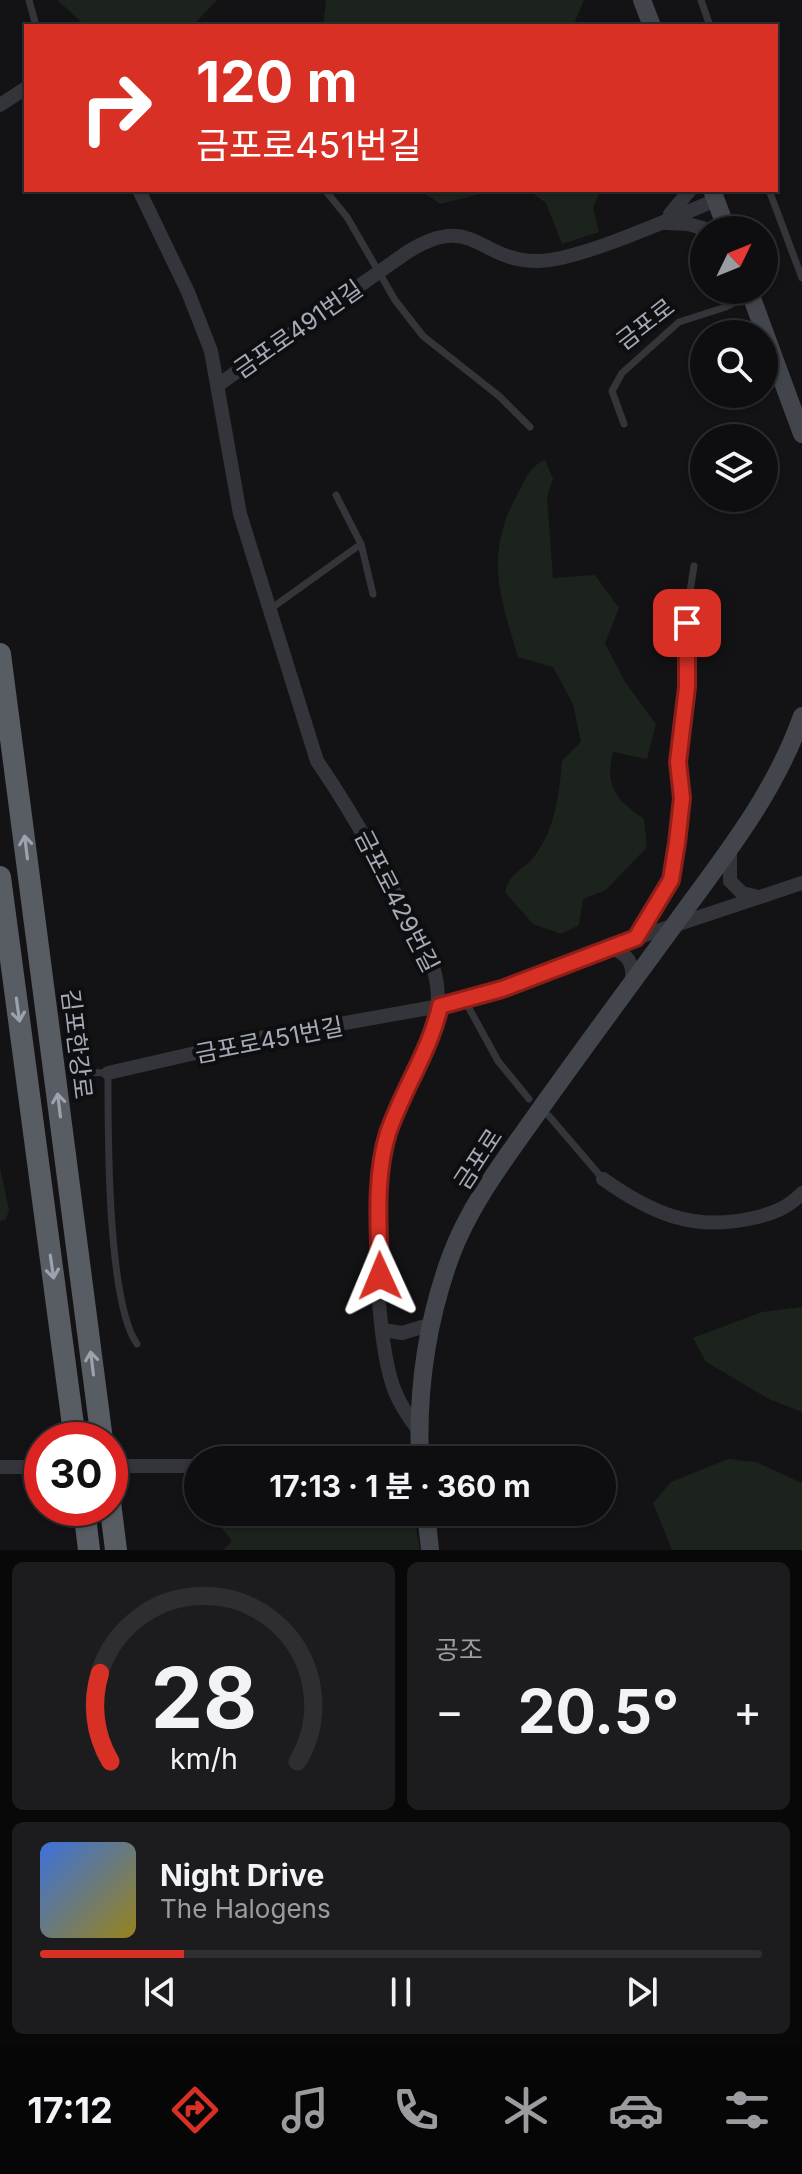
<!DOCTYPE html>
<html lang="ko">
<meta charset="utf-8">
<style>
:root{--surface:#0e0e10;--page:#1c1c1e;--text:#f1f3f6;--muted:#9b9c9f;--line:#2e2e30;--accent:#d93025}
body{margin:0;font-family:Inter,"Noto Sans KR",sans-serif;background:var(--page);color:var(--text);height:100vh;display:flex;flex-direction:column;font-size:30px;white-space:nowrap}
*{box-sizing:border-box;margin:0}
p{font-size:26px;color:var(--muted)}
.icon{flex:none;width:44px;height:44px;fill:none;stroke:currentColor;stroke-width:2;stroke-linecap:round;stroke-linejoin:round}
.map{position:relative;height:1550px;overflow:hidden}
.drawer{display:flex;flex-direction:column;gap:12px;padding:12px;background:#080809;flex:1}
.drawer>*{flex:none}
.guide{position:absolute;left:24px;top:24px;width:754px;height:168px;border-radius:0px;box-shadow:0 2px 6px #0004,0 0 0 2px var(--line);background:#d93025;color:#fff;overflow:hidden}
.needle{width:52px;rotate:47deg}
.fabs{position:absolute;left:690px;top:216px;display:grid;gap:16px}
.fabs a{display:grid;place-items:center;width:88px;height:88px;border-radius:50%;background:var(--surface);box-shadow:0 2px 6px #0004,0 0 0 2px var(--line);font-size:40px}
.speed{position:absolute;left:24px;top:1422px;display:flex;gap:16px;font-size:40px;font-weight:700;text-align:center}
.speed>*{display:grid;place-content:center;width:104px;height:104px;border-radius:50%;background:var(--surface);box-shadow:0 2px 6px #0004,0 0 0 2px var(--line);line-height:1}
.speed .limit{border:12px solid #d22;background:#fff;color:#111}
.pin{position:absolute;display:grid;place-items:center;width:68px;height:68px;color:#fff;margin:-34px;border-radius:16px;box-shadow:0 4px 12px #0006}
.me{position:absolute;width:88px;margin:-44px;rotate:359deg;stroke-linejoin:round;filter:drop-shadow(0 0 6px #0008)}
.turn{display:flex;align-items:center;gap:28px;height:168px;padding:0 40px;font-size:36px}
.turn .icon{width:104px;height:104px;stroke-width:2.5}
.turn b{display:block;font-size:56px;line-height:68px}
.big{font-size:60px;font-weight:700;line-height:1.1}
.drawer .widget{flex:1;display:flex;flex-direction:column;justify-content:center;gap:12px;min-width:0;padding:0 28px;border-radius:12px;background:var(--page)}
.drawer .dial{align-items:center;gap:0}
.dial svg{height:208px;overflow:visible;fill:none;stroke:var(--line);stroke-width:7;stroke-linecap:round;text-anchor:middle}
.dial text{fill:var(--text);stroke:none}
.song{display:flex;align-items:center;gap:24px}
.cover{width:96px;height:96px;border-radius:12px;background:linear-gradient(135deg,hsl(220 70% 55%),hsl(50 70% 35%))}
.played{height:8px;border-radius:4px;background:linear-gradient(90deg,var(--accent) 20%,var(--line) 20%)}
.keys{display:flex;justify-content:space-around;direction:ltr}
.heat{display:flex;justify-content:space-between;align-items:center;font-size:44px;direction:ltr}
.drawer .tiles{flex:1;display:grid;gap:12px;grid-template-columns:1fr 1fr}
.widget:last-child{grid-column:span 2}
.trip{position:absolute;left:184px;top:1446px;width:432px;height:80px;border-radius:40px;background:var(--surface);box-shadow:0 2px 6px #0004,0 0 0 2px var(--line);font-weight:700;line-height:80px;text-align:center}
.dock{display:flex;height:128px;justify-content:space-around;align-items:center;background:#060606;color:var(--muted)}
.dock .icon{width:56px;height:56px}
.dock .active{color:var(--accent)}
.dock b{font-size:36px;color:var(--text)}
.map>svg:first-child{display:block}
</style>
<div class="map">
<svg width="802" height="1550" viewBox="0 0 802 1550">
<rect width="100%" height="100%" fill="#131315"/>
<g fill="#1b231c">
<path d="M57,0H217L192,26H86Z"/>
<path d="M326,0H584L573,26H323Z"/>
<path d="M420,190H496L440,204Z"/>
<path d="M528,190H601L593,207L599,232L562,244L546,203Z"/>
<path d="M545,460L553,479L547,497L553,578L595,575L619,608L605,643L625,682L656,724L647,759L613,752C604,786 617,801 644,819L647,847L606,890L583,899L579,925L561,934L533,924L505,892C509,873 521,872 533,858C555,831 559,795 562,761L581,742L573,704L553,667L518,657C499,593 484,554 519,491C527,477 530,466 545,460Z"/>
<path d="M0,1167L9,1210L6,1219L0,1221Z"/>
<path d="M802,1307V1412L771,1400L706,1362L693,1338L762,1312Z"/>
<path d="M728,1459L756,1462L802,1483V1550H672L653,1503L671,1482Z"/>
<path d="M225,1512H413L420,1550H223L232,1541L218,1523Z"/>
</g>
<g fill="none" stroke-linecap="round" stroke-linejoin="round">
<g stroke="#34353a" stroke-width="7">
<path d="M29,0L36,26"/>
<path d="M701,0L710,26"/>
<path d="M325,190L347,217L395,300L423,336L499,396L530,427"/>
<path d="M769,190L802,278"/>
<path d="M624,424L612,391L622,373L679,322L726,307L749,295"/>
<path d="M336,495L361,544"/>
<path d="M269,610L361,544L373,594"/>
<path d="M637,936L671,880L677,843L682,798L678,762L687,687L688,604L694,566"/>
<path d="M464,999L498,1061L529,1099"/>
<path d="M73,1072L108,1073C108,1131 107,1301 137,1344"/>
<path d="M549,1116L603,1179"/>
</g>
<g stroke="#34353a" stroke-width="14">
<path d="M0,105L26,88"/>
<path d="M139,190L188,292L211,351L240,514L317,761C362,826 397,896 433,967C453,1029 406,1077 388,1133C371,1190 374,1334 394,1389C400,1405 409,1418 419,1431"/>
<path d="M670,214L690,190"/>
<path d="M665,223L688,224L709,230"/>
<path d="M218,385L406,253C473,210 478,261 537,261C579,261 674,217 716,200"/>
<path d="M730,849V881L742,893L755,896"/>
<path d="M609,947C628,954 634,962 632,982"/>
<path d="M108,1073L261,1038L440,1006L502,989L609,947L802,883"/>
<path d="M603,1179C651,1213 693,1232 753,1218C772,1214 788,1208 802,1193"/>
<path d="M383,1330L402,1333L432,1324"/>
<path d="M110,1466H198"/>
<path d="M0,1467H42"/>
</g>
<g stroke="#42454b" stroke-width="18">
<path d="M642,0L652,26"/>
<path d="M712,190L727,230"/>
<path d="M749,290L802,434"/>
<path d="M420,1460C417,1391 427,1322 450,1258C470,1203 508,1155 541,1108C590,1039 641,971 691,902C734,844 778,785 802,716"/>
<path d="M426,1512L430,1550"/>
</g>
<g stroke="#585c63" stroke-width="22">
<path d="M0,654L102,1440"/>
<path d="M0,877L75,1440"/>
<path d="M110,1502L116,1550"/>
<path d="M84,1508L89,1550"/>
</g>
</g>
<defs><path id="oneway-shaft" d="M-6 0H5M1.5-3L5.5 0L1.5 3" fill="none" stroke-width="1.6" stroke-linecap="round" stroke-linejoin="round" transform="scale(2)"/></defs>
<g stroke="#9ca3ae">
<use href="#oneway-shaft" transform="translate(26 847) rotate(-97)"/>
<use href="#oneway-shaft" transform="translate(18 1010) rotate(82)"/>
<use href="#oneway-shaft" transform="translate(59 1105) rotate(-97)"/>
<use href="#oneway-shaft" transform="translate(52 1267) rotate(82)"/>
<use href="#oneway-shaft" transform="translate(92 1363) rotate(-97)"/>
</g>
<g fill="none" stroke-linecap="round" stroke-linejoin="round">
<g stroke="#8d1f18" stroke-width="20">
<path id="route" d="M380,1276C379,1229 374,1178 388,1133C403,1089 430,1051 440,1006L502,989L636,938L671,880L677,843L682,798L678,762L687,687V623"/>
</g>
<use href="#route" stroke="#d93025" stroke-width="14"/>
</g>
<g text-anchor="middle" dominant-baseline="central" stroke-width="8" stroke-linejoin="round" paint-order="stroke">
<g font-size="24" fill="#a4abb6" stroke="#0e0e10">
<text transform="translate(645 324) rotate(-38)">금포로</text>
<text transform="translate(298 329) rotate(-35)">금포로491번길</text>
<text transform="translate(397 901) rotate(63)">금포로429번길</text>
<text transform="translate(269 1040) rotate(-11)">금포로451번길</text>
<text transform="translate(77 1044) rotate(83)">김포한강로</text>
<text transform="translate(478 1159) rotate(-57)">금포로</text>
</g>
</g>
</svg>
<div class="fabs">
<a><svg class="needle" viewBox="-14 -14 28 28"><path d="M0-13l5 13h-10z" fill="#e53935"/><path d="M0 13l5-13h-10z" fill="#9b9c9f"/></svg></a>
<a><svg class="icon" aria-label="search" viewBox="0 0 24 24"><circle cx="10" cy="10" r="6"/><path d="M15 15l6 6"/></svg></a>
<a><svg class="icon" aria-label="layers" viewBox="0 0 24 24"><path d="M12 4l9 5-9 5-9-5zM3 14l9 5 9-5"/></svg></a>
</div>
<div class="speed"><div class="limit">30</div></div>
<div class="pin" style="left:687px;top:623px;background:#d93025"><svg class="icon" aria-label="arrive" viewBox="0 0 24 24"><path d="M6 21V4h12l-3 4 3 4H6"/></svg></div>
<svg class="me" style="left:380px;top:1276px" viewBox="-20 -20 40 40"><path d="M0-17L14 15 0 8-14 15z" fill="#d93025" stroke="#fff" stroke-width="4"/></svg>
<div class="trip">17:13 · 1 분 · 360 m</div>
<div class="guide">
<div class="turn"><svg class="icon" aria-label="right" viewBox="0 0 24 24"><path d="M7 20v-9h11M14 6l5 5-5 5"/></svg><div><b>120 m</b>금포로451번길</div></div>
</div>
</div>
<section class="drawer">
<div class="tiles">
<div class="widget dial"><svg viewBox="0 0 100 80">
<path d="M14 69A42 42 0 1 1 86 69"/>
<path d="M14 69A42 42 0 0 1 10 35" stroke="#d93025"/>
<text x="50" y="56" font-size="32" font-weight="700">28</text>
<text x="50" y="72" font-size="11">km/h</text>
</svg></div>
<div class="widget"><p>공조</p>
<div class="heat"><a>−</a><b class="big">20.5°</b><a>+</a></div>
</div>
<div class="widget">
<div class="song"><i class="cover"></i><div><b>Night Drive</b><p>The Halogens</p></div></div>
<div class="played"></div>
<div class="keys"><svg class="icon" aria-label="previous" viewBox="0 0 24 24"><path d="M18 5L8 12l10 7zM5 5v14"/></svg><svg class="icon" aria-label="pause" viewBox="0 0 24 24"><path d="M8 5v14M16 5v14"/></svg><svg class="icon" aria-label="next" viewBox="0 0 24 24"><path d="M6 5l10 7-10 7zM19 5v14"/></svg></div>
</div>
</div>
</section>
<nav class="dock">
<b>17:12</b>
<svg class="icon active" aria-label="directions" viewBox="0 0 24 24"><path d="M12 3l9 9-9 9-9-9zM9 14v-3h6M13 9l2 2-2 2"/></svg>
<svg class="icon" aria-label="music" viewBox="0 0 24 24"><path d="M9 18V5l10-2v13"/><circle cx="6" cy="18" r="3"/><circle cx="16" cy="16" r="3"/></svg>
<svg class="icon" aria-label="phone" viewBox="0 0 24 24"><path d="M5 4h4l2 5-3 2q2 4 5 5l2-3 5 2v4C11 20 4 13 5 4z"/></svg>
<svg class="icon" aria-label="climate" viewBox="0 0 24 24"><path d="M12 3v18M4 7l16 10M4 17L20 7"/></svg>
<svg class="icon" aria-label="car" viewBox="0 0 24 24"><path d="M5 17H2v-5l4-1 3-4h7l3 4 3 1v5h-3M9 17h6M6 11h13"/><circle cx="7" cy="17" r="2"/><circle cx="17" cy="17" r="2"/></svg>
<svg class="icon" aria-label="filters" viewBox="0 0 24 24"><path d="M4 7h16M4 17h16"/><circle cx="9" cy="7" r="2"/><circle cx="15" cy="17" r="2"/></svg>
</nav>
